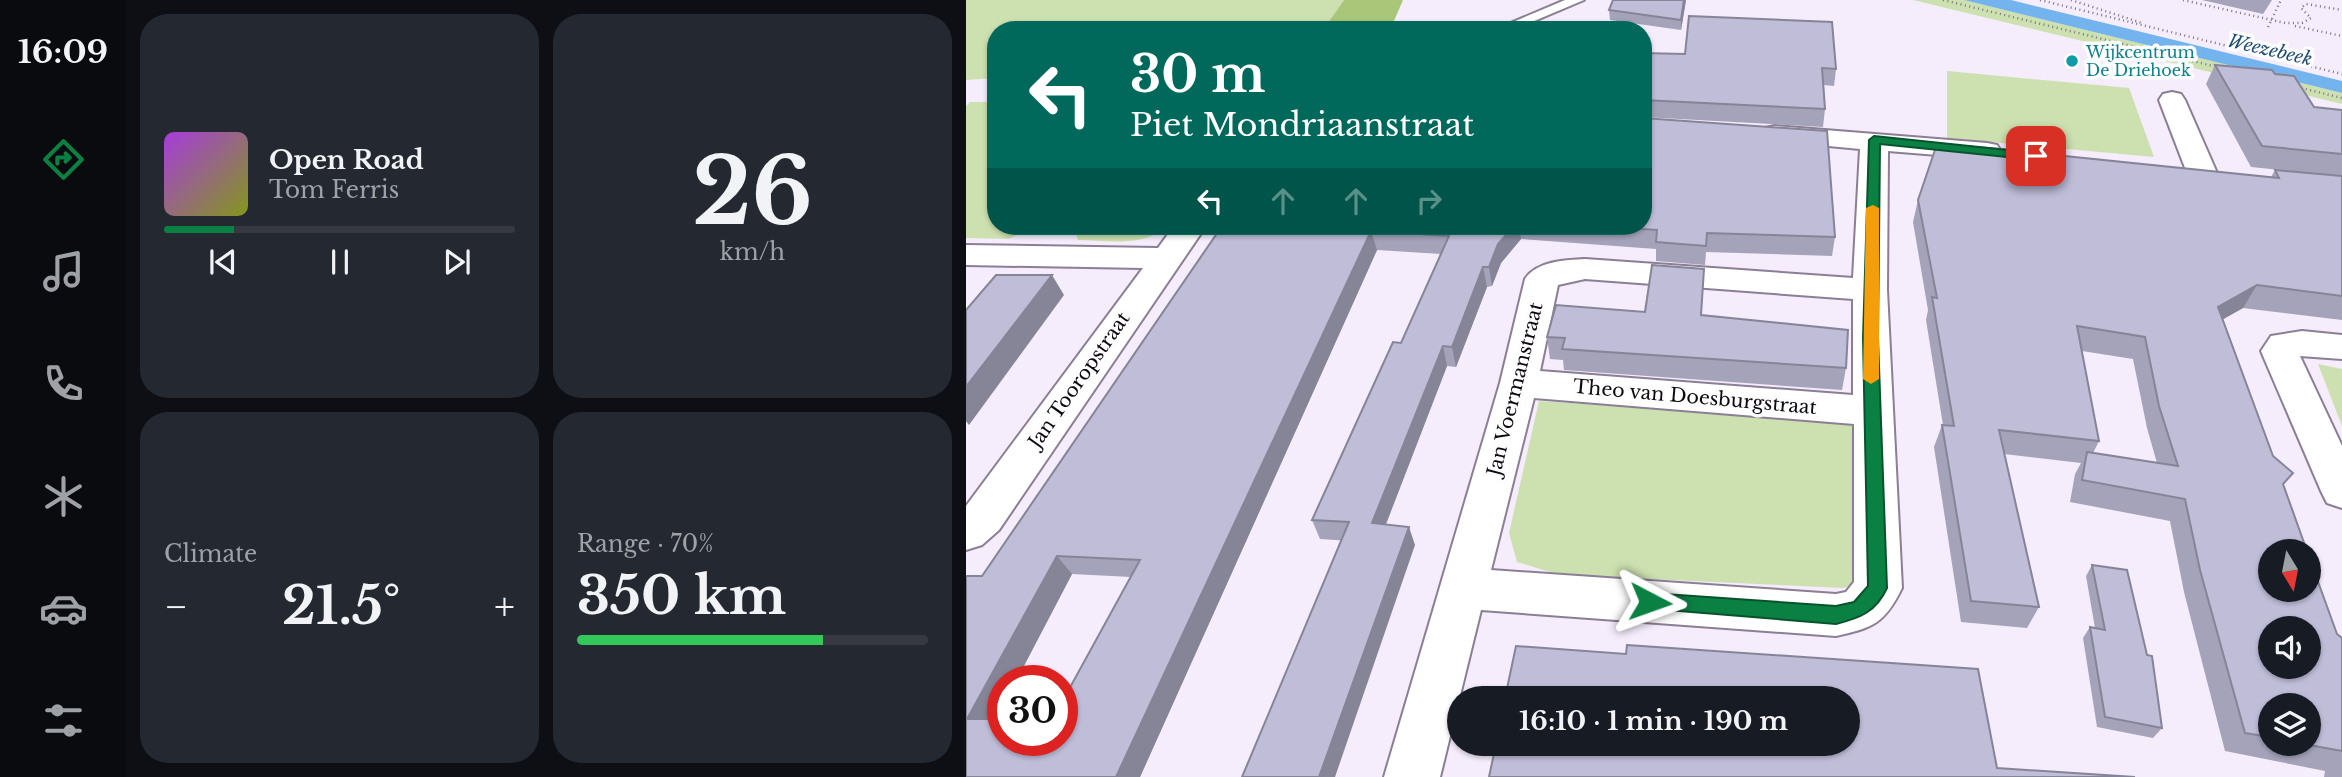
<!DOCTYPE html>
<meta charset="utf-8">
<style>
:root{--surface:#171b24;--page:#242831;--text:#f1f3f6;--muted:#9ea1a6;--line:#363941;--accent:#0b8043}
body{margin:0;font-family:"Libre Baskerville",serif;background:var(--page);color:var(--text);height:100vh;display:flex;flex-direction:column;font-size:26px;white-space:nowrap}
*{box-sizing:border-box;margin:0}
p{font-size:23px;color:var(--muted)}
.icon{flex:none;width:38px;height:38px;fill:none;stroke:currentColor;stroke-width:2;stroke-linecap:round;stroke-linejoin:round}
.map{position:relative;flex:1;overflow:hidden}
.panel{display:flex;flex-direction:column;gap:14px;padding:14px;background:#0d0f14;width:840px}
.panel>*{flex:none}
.top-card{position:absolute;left:21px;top:21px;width:665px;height:214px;border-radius:28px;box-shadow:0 2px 5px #0004;background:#00695c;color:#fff;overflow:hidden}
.needle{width:46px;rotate:170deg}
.tools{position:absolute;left:1292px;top:539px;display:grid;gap:14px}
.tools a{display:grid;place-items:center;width:63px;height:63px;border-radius:50%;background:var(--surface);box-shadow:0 2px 5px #0004;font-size:35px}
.speed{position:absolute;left:21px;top:665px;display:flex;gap:14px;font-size:35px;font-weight:700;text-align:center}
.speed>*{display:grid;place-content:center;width:91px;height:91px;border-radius:50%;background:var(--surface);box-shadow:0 2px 5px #0004;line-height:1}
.speed .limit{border:10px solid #d22;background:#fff;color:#111}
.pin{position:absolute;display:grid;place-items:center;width:60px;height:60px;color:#fff;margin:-30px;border-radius:14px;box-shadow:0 4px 10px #0006}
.me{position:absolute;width:77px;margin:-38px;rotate:94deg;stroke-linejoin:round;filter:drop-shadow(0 0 5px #0008)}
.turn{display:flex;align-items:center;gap:24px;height:147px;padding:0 28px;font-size:32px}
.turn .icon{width:91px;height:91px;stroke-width:2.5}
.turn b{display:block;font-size:49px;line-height:60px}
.lanes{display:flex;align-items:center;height:66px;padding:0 28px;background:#0003;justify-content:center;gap:35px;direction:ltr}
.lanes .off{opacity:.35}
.big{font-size:52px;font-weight:800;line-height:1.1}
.panel .tile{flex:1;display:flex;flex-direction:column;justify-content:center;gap:10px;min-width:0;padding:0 24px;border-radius:28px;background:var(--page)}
.panel .dial{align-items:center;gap:0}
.dial b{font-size:91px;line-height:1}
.song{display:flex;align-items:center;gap:21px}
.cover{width:84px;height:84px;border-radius:10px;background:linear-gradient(135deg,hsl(280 70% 55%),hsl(70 70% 35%))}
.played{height:7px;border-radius:4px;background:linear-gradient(90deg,var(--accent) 20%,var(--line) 20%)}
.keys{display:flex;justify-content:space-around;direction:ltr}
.heat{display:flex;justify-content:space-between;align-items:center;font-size:38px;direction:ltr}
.charge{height:10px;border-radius:5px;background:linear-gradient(90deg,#34c759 70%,var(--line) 0)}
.panel .tiles{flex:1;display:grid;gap:14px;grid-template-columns:repeat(2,1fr)}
.trip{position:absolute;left:481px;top:686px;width:413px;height:70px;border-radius:35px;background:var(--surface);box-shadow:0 2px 5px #0004;font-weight:800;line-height:70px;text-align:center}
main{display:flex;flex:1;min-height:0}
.tabs{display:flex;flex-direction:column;width:126px;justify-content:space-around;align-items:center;background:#090b0e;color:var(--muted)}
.tabs .icon{width:49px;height:49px}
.tabs .selected{color:var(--accent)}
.tabs b{font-size:32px;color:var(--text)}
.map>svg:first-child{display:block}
</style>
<main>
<nav class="tabs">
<b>16:09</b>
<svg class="icon selected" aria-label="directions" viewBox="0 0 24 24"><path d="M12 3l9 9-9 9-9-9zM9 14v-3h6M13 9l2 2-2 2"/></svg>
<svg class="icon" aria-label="music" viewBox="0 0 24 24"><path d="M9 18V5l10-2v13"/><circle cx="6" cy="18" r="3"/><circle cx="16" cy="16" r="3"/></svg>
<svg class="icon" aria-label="phone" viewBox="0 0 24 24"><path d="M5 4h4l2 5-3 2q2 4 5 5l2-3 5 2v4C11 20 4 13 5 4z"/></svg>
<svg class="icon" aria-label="climate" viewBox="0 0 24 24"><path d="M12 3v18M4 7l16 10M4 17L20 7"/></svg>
<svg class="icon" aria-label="car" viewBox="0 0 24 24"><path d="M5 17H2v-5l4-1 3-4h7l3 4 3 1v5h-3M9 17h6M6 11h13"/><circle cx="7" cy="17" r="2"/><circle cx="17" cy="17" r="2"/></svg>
<svg class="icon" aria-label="filters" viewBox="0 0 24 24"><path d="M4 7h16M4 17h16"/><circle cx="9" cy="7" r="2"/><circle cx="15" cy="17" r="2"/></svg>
</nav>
<section class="panel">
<div class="tiles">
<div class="tile">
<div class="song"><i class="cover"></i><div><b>Open Road</b><p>Tom Ferris</p></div></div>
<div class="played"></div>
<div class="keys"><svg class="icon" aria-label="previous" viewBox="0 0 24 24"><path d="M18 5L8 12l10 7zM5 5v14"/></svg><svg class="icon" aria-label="pause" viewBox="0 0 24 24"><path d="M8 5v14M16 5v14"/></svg><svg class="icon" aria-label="next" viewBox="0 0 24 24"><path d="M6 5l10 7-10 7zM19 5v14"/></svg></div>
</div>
<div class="tile dial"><b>26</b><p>km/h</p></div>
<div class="tile"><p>Climate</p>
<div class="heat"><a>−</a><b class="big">21.5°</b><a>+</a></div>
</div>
<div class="tile"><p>Range · 70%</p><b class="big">350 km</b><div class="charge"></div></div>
</div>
</section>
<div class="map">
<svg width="1376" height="777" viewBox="0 0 1376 777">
<rect width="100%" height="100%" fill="#f5ecfc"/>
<g fill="#cde0b0">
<path d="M0,0H378L357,30H30V78L0,80Z"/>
<path d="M947,0H998L1376,93V104Z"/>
<path d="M981,71L1163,88L1188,157L981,138Z"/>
<path d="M4,102H30V226H200C180,248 139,240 112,240L109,231L59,230L43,239L0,238V106Z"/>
<path d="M1352,364L1376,369V426Z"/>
<path d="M573,401L886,420L890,565L887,585L877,588L594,575L551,562L543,533Z"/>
</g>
<path fill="#aac678" d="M378,0H437L424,30H357Z"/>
<path fill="#73b4ee" d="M998,0H1045L1376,81V93Z"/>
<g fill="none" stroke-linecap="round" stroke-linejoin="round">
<g stroke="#8b7e95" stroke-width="4">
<path id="lane" d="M599,0H618L547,30H528Z"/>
</g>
<g stroke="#8b7e95" stroke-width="4">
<g id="street">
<path d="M1206,92L1215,94L1219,100L1251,173L1246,179L1236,182L1226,179L1221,173L1193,100L1197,94Z"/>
<path d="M809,126L1021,143L1031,145L1035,151L1031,157L1021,159L922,151L921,290L936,588C919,623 907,628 870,636L515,610L474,777H418L534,383L559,279C571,261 599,260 619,259L887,278L894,149L799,140L795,134L799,128ZM619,279L887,299V395L574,371L592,285ZM568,398L888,424V582L880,592L870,594L525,570Z"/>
<path d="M208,226H240L33,530L16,545L0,550V506L177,268L0,265V245L192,248Z"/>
<path d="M1336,331L1376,335V359L1334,356L1376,446V508L1361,503L1355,491L1295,351L1305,336Z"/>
</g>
</g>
<g stroke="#7d7682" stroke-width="2.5" stroke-dasharray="1 3.5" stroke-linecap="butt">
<path d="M977,0L1251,67"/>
<path d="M1074,0L1376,74"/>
<path d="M1105,0L1176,23"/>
<path d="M1217,0L1319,23H1336L1345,18L1335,8L1340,4L1376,10"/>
<path d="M1329,26L1376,36"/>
<path d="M1302,27L1315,0"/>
<path d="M1331,87L1376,98"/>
</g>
<use href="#lane" fill="#fff" fill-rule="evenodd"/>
<use href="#street" fill="#fff" fill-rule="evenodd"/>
</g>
<g fill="#a4a3ba" fill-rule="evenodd">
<path d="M720,0L715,30L644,20L643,10Z"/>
<path d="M1236,0H1306L1297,14Z"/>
<path d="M677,53L870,69L868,86L858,85L859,109L857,127L677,117Z"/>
<path d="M1249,65L1309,74L1348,107L1376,110V320L1277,308L1257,319L1371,634L1376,638V777H1358L1359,771L1259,751L1218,592L1204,521L1104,502L1109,474L1115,463L1038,454L1073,607L1061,628L995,622L968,447L976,425H977L960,320L962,310L947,222L952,200L1089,155L1305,177L1309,170L1373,176L1285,167L1240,84ZM1116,351L1167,359L1181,428L1191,463L1127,453L1133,441ZM1304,705L1342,744H1304Z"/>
<path d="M256,226H677L869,237L866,256L740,252L739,265L690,261V249L555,239L535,263L526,286L521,287L490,367L481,366L420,524L449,545L354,539L346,520L435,343L475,254L411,250L174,777H0L16,576ZM106,574L165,577L96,740L30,719L37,706V681H50Z"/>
<path d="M735,315L880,368L876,390L598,370L597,360L584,359L581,337Z"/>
<path d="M1126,565L1196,728L1187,738L1131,727L1117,638L1124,627L1129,628L1120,576Z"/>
</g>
<g fill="#868497">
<path d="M718,0H720L715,30V20Z"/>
<path d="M548,226H553L555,239L535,263L526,286L523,267L532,244Z"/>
<path d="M405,231L411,250L174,777H150Z"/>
<path d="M517,267L521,287L490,367L486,347Z"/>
<path d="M86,275L98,295L3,425L0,421V387Z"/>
<path d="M1291,285L1277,308L1240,329L1252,307Z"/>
<path d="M477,346L481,366L413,542L406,523Z"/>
<path d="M443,527L449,545L369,777H353Z"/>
<path d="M91,556L106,574L50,681H37V706L21,736L1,719Z"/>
</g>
<g fill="#bfbdd8" stroke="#868497" stroke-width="2" fill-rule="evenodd">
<path d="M647,0H718L715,20L643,10Z"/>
<path d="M723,16L866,22L870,69L856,68L859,109L677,100V53L719,54Z"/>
<path d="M1249,65L1306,70L1309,74L1328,76L1348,107L1376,110V154L1296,146Z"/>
<path d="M677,118L861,131L869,237L741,233L740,246L690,242L691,230L630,226H677Z"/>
<path d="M971,144L1088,153L1089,155L1313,178L1309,170L1376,176V296L1291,285L1252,307L1307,456L1327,473L1317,484L1341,551H1304V590H1342V554L1371,634L1376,638V751L1338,744H1342V705H1304V737L1279,733L1234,570L1219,499L1116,480L1121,452L1212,466L1193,406L1179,337L1111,326L1133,441L1033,430L1073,607L1005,601L976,425L988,426L966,297L971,298L952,200ZM1304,628H1342V667H1304Z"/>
<path d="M256,226H548L532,244L523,267H517L486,347L477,346L406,523L443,527L353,777H276L383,522L346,520L427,342L435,343L483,236L405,231L150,777H0V576H16ZM91,556L174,560L96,702V740H37V719H1Z"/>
<path d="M686,265L738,269L735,315L882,330L880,368L596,349L599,338L581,337L590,305L679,312Z"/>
<path d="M30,275H86L0,387V310Z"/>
<path d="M1126,565L1161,570L1181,655L1186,656L1196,728L1139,717L1124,627L1139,630Z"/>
<path d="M661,645L1012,669L1031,768L1169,777H523L530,744H882V698H539L550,646L660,654Z"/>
</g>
<path fill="#0b8043" stroke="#07532c" stroke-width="2" d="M908,136L1070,153L1076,156L1070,160L914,144L912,338L921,588C910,612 894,618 870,624L677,608L674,602L677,596L684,593L870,606L888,602L902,586L897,338L903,140Z"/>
<path fill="#f59e0b" d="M907,205L913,208V379L905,384L897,379L900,208Z"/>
<circle fill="#0f9aa8" stroke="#fdfdfd" stroke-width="2.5" cx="1106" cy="61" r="7"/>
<g text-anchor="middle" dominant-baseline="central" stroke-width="7" stroke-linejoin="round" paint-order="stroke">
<g font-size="16" fill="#0d838f" stroke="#fdfdfd" text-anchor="start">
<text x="1120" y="52">Wijkcentrum<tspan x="1120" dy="18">De Driehoek</tspan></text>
</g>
<g font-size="18" font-style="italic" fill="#1f4d74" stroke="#fdfdfd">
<text transform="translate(1304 50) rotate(13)">Weezebeek</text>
</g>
<g font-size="19" fill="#0e0911" stroke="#fdfdfd">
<text transform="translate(113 380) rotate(-55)">Jan Tooropstraat</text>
<text transform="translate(549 389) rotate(-76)">Jan Voermanstraat</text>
<text transform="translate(729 397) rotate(5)">Theo van Doesburgstraat</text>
</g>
</g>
</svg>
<div class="tools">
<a><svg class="needle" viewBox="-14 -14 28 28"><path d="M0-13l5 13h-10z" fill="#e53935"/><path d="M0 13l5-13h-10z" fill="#9ea1a6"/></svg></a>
<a><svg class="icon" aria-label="sound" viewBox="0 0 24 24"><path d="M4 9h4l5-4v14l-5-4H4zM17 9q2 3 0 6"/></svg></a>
<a><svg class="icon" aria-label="layers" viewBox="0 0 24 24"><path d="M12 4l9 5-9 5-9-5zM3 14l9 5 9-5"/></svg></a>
</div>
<div class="speed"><div class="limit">30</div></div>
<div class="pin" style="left:1070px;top:156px;background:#d93025"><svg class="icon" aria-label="arrive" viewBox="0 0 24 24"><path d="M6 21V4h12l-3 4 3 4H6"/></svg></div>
<svg class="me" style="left:684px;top:602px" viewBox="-20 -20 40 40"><path d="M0-17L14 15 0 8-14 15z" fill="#0b8043" stroke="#fff" stroke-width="4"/></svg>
<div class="trip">16:10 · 1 min · 190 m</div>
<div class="top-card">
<div class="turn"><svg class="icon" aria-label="left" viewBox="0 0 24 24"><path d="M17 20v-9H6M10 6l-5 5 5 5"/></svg><div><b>30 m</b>Piet Mondriaanstraat</div></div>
<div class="lanes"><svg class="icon" aria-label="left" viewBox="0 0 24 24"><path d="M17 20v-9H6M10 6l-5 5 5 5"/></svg><svg class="icon off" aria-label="ahead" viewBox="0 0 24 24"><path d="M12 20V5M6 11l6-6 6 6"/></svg><svg class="icon off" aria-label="ahead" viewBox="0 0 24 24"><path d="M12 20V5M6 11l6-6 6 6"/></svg><svg class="icon off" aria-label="right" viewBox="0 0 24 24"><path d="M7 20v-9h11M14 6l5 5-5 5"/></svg></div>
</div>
</div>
</main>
